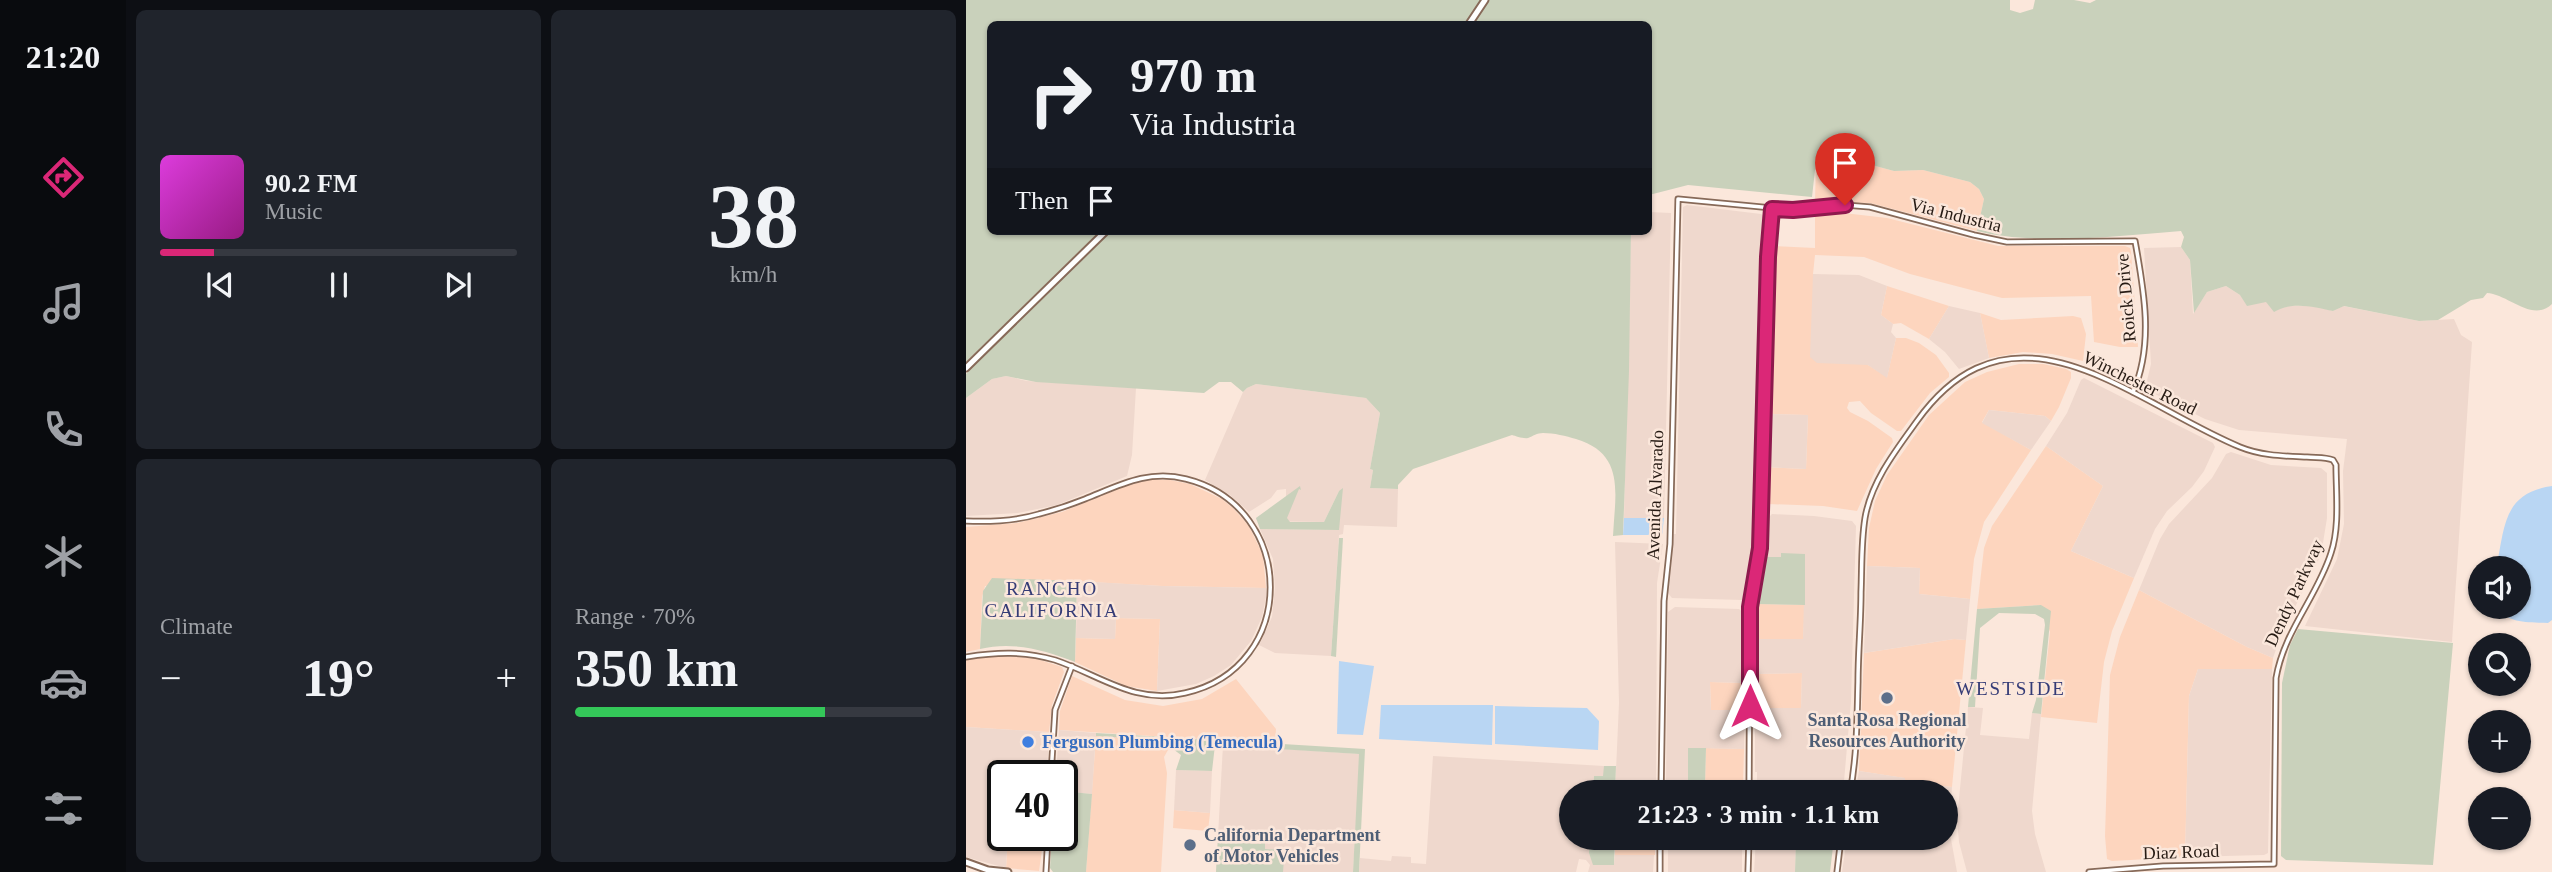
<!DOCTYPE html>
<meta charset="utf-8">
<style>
:root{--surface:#171b24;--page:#20242c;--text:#f1f3f6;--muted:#9ea1a6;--line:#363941;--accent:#db2777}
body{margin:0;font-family:"Times New Roman",serif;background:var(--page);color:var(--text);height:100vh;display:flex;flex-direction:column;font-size:26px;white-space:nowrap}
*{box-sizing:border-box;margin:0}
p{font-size:23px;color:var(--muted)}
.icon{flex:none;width:38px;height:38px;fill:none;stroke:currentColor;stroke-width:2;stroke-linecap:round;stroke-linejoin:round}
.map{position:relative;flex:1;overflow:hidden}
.sheet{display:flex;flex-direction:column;gap:10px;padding:10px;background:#0d0f14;width:840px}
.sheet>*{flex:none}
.hud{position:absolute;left:21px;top:21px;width:665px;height:214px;border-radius:10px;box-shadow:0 2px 5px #0004;background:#171b24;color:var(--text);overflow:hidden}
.buttons{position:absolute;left:1502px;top:556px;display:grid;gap:14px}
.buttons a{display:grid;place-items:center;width:63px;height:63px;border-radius:50%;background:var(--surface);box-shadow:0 2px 5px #0004;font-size:35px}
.speed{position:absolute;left:21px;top:760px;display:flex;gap:14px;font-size:35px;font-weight:700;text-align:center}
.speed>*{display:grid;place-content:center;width:91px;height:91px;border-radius:50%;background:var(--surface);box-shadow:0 2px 5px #0004;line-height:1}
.speed .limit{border:4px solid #111;border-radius:10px;background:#fff;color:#111}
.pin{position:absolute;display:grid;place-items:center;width:60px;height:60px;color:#fff;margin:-72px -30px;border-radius:50% 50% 50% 0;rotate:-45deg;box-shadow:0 0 7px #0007}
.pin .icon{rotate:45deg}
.me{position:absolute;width:77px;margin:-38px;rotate:0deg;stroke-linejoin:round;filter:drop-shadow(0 0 5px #0008)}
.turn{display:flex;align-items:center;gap:24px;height:147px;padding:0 28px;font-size:32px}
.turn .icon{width:91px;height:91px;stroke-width:2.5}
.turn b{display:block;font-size:49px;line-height:60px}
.then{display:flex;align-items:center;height:66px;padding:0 28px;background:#0003;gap:14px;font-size:26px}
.big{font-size:52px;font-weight:800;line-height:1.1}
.sheet .tile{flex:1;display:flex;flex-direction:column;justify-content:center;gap:10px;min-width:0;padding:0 24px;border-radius:10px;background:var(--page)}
.sheet .dial{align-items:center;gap:0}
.dial b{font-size:91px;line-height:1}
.song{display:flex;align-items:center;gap:21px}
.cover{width:84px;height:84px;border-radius:10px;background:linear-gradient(135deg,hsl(300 70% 55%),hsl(310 70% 35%))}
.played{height:7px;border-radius:4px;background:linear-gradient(90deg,var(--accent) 15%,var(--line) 15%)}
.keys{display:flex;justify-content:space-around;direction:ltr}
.heat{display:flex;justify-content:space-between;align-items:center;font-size:38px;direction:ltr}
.charge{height:10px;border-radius:5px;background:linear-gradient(90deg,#34c759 70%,var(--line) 0)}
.sheet .tiles{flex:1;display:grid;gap:10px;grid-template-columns:repeat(2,1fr)}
.trip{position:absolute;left:593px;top:780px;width:399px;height:70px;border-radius:35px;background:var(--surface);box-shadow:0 2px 5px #0004;font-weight:800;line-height:70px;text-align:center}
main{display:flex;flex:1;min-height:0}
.dock{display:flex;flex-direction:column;width:126px;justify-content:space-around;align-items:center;background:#090b0e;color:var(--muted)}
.dock .icon{width:49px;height:49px}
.dock .active{color:var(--accent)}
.dock b{font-size:32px;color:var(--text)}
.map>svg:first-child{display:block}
</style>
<main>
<nav class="dock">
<b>21:20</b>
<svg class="icon active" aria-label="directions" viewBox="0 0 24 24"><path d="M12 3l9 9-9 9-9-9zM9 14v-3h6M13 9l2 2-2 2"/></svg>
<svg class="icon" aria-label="music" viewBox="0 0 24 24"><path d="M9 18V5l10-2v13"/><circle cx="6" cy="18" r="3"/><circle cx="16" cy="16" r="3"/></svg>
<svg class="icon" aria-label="phone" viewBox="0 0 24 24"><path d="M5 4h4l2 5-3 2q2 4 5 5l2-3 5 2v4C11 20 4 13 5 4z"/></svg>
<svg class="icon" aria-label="climate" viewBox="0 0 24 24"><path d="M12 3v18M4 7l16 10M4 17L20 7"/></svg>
<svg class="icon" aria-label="car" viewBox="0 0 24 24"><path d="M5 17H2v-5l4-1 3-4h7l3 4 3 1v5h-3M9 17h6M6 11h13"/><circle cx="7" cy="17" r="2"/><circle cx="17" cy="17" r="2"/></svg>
<svg class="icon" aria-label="filters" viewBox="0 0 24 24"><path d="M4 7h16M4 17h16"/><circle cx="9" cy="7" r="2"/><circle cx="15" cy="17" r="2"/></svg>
</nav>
<section class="sheet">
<div class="tiles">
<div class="tile">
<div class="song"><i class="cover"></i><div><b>90.2 FM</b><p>Music</p></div></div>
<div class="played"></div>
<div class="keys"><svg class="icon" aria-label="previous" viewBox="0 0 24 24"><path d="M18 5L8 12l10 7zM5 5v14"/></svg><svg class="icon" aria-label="pause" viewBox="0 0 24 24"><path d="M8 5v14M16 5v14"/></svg><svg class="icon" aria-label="next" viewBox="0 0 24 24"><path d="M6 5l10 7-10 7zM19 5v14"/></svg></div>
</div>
<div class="tile dial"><b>38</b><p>km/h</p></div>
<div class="tile"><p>Climate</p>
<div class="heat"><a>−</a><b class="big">19°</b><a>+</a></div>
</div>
<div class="tile"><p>Range · 70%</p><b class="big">350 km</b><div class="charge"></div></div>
</div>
</section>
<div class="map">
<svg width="1586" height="872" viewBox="0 0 1586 872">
<rect width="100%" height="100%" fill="#fbe7db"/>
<g fill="#fdd5be">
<path d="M850,161L902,164L928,171L957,170L1004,182L1013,189L1018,199L1011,231L904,203L849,202Z"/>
<path d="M869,212L921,218L1032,246H1159L1164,248L1165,252L1172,347H1154L1128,342L1125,296L1036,298L944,274L898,257L849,255L847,274L902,365L921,377L930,338H940L953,343L970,355L983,373V377L964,393L935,431H931L905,413L894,401L883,402L881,408L884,412L902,421L926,438L927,442L910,469L891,511L857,506L802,504L798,500L799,467L840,469L842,415L801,414L806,246L849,248V213Z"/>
<path d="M921,286L983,306L963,339L935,323L927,324L915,315Z"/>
<path d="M1014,313L1035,320L1107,316L1115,318L1120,334L1117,361L1086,354L1057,352L1023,358Z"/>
<path d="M1053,364H1077L1100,369L1105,372V378L1093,407L1085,421L1079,416L1023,410L1016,422L1065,450L1018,522L1008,559L1004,599L953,594L954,568L901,566L903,528L909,501L921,475L963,415L999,382L1021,372Z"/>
<path d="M1080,446L1137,486L1105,551L1168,578L1146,631L1138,662L1131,723L1075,717L1084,632L1075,605L1011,609L1018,548L1026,526Z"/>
<path d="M182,480H204L224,484L256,499L268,509L283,526L297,555L300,588L196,586L105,581L19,586L16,597L14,649L0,652V527L51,523L96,512L157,487Z"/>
<path d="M1173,590L1281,647L1307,658L1306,669H1232L1223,696L1219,857L1146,861L1141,859L1139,836L1144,675L1154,637Z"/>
<path d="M790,604L839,605L837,639H790Z"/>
<path d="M150,618L194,619L191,691L160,686L109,662L110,638L149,639Z"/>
<path d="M988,639L1000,640L986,787L938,782V778L893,771L898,653Z"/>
<path d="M29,656L68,658L96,667L98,672L86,705L83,732L0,727V660Z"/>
<path d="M836,673L835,709L789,708V674Z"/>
<path d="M106,676L159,700L197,706L236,699L270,679L310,729L309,744L93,730L94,711Z"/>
<path d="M744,682L779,683V710H745Z"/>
<path d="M130,736L207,741V749L202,750L198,757L201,773L195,872H120Z"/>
<path d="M740,748L778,749L777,786H739Z"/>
<path d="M208,810L244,813L242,831L207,828Z"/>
<path d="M42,835H78L73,871L40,868Z"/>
<rect x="649" y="838" width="40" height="17"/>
</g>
<g fill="#efd8cd">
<path d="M721,205L795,214L799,217L789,548L781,597L776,600L706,598L702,593L706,534H710L717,207Z"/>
<path d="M683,212L705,213L698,518H658L665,231H682Z"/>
<path d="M1215,247L1224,260L1227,314L1241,292L1260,286L1274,295L1317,306H1349L1367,311L1377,306L1453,321L1488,319L1495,335L1506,342L1486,642L1339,626L1371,559L1378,524L1377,471L1381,439L1273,430L1239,419L1179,389L1185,364L1178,248Z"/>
<path d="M847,274L893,275L921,286L915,315L927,324L925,332L930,338L921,378L902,365L851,363L844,357Z"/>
<path d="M983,306L1014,313L1023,358L993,369L979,352L963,339Z"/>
<path d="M40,376L61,381L170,388L166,455L161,476L91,505L52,513L0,516V398L26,379Z"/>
<path d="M1118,378L1247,443L1249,447L1238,471L1226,487L1201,511L1189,529L1168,578L1105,551L1137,486L1080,446L1101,413L1115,380Z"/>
<path d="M290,384L400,398L414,413L404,469L407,470L404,488L432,489L431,527L378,525L377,534L373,535L365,656L309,653L293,645L306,617L309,588L307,559L294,529L373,530V491L358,522L291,521L290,518L320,498V489L311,490L305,498L283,512L264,495L239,480L277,392L281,388Z"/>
<path d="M1023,410L1079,416L1085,421L1065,450L1016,423Z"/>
<path d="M801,414L842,415L840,469L799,467Z"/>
<path d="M1265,452L1305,465L1355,468L1361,473V518L1355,555L1315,635L1307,658L1281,647L1173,590L1194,539L1203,524L1246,478L1260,454Z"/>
<path d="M806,514L848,516L886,521L890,526L885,701L877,793L832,785L831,793H791V772H789V708H835L836,673L789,674L790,639H837L839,554H815V557H799L801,519Z"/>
<path d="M649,542L697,544L691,583L690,793H649L653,703Z"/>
<path d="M901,566L954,568L953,594L1004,599L1000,640L988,639L898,653Z"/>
<path d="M111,581L196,586L300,588V597L296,617L285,641L265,665L248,676L230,684L191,691L194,619L150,618L149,639L110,638Z"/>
<path d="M709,607L773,609L780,615L779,683L744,682L745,710H779L778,749L723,748L722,787H704L700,782L702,612Z"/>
<path d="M1232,669H1306L1302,853L1298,855L1219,857L1223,696Z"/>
<path d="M1002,707L1017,708L1014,735L1063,739L1066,713L1075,714L1066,811L1069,834L1080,872H1001L993,842L991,819Z"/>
<path d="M0,727L83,732L81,775H37V835H42L40,868L0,857Z"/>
<path d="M93,730L130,733L126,794L96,791V775H90Z"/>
<path d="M257,745L394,754L387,872H250Z"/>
<path d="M467,756L638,766V776H628L627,793H606V838H624L623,853L626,859L648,865L649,855H688L687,872H622L624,865L620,860L613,859L610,872H393L394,858L425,861L426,856L445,857V863L460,864Z"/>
<path d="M210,770L246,771L244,813L208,810Z"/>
<path d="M893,771L939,778V782L986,787L983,828L991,872H876L881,838H980V793H889Z"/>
<rect x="702" y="838" width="74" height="34"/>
<path d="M790,838H830L829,872H788Z"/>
</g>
<g fill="#c9d1bb">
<path d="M0,0H516L500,24H24V231H134L0,362Z"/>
<path d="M522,0H1044V10L1054,13L1067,9L1069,0H1108L1124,3L1130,0H1586V304C1566,323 1542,294 1521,293L1517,298L1505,300L1472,320L1453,321L1378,306L1367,311C1348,307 1326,301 1308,312L1300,302L1281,306L1274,295L1260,286L1241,292L1228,313L1224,260L1215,247L1218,237L1215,231C1153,236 1071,246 1011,231L1018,199L1013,189L1004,182L957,170L928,171L902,164L850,161L846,197L722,185L683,195L682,24H507Z"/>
<path d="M145,231H665L663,371L657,535L647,536C649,494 660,454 610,439C600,436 588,433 577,433C571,433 567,436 562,438C557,439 550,436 546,435L447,469L432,485V489L404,488L407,470L404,469L414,413L400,398L290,384L281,388L277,392L265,382H253L238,393L70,382L40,376L26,379L0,398V374L42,328Z"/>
<path d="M334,486L335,490L333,489L321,518L324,522H358L373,491L377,488L373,530L294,529L290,518Z"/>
<path d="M373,538H377L370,657L365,656Z"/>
<path d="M815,553L839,554V605L790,604L796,557H815Z"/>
<path d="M26,578L111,581L109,662C79,650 47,641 14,649L17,591Z"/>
<path d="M1075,605L1085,611L1075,714L1066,713L1070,700L1079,625L1078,619L1069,614L1033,613L1014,628L1009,707H1002L1011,609Z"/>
<path d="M1332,629L1487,643L1467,865L1320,860L1315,856L1316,683L1324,645Z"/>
<path d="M130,733L399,749L393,872H387L393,754L249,745L246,771L210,770L215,755L207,749V741L130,736Z"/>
<path d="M722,748H740L739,786L722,787Z"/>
<path d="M638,766H650L649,793H627L628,776H637Z"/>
<path d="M96,791L126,794L120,872H87L84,868L86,835H96Z"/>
<path d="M252,838L254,842L295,844L296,841H299V849L317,850L319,847L317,872H250Z"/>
<path d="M624,838H649L648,865H627L623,853Z"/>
<path d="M830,838H868L864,872H829Z"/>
</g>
<g fill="#b9d6f3">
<path d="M1586,486V620L1582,623C1562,622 1542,624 1530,607H1552V569H1530C1539,528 1536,493 1586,486Z"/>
<path d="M658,518H698L696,535H657Z"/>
<path d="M373,661L408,666L397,735L371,734Z"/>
<path d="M415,705H527L526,745L413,739Z"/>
<path d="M529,706L621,708L633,721L632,750L529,744Z"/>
</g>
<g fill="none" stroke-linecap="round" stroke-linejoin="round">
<g stroke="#876a59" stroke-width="7">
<g id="minor">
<path d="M0,521C25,522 50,521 73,514C89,510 104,505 119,499C152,486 182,469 220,479C332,507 333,668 219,693C169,705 134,675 89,660C58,651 31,652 0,657"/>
<path d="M85,775L89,710L106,666"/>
<path d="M695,793L698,601L704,544L712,199L827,210L879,205L904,207L1008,235L1041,242L1169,241C1178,290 1188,345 1167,392"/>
<path d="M783,793L784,607L794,548L802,258L806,209"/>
<path d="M884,793C891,756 891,719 892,682C892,652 895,622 895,592C896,568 895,543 899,518C905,482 930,450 951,421C1048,286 1167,403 1274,447C1296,456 1318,456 1341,457C1350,458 1359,457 1367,460L1370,465C1370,493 1374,526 1365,553C1351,597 1318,631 1310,678L1308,864L1197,866L1123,872"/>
<path d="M80,872L82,835"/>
<path d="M694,872V838"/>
<path d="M782,872L783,838"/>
<path d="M871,872L875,838"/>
</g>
</g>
<g stroke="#876a59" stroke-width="9">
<g id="major">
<path d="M503,24L519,0"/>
<path d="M0,368L140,231"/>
<path d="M0,862L22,870L42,872"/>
</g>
</g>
<use href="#minor" stroke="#fff" stroke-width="3.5"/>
<use href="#major" stroke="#fff" stroke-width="5"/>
</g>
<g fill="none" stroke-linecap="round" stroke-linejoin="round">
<g stroke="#8e194d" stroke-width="18">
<path id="route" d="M784,706V607L794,548L802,257L806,209L827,210L879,205"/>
</g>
<use href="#route" stroke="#db2777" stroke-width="12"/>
</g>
<g fill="#5c6f8a" stroke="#fbe7db" stroke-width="2.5">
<circle cx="921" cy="698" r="7"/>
<circle cx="224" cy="845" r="7"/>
</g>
<circle fill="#3f7fe0" stroke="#fbe7db" stroke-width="2.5" cx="62" cy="742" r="7"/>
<g text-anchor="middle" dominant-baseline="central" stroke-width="5" stroke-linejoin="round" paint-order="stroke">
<g font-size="18" fill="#271b14" stroke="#fbe7db">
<text transform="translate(990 215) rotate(14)">Via Industria</text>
<text transform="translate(1160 298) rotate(-95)">Roick Drive</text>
<text transform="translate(1174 383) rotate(26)">Winchester Road</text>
<text transform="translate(689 495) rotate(-88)">Avenida Alvarado</text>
<text transform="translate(1328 593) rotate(-65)">Dendy Parkway</text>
<text transform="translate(1215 852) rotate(-2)">Diaz Road</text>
</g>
<g font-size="18" font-weight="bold" fill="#4e5e75" stroke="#fbe7db">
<text x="921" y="720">Santa Rosa Regional<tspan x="921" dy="21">Resources Authority</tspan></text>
<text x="238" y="835" text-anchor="start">California Department<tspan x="238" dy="21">of Motor Vehicles</tspan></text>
</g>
<g font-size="18" font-weight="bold" fill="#366cbe" stroke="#fbe7db" text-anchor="start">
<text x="76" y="742">Ferguson Plumbing (Temecula)</text>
</g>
<g font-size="19" letter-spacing="2" fill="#343b76" stroke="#fbe7db">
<text x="86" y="588">RANCHO<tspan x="86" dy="22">CALIFORNIA</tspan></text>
<text x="1045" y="688">WESTSIDE</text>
</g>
</g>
</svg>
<div class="buttons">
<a><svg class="icon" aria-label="sound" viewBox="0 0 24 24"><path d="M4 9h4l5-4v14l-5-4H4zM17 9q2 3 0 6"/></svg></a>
<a><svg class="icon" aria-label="search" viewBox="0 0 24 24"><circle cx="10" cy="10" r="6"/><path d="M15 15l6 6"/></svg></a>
<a>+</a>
<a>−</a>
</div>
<div class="speed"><div class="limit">40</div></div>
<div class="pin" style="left:879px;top:205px;background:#d93025"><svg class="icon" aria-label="arrive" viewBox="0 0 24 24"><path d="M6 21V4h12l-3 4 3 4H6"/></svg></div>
<svg class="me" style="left:784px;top:706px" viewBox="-20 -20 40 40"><path d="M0-17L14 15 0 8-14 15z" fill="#db2777" stroke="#fff" stroke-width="4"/></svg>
<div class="trip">21:23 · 3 min · 1.1 km</div>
<div class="hud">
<div class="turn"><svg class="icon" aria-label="right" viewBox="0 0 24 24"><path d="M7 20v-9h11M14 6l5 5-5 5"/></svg><div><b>970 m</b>Via Industria</div></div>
<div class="then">Then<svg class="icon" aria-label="arrive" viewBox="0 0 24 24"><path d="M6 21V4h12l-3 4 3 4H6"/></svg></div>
</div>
</div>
</main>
